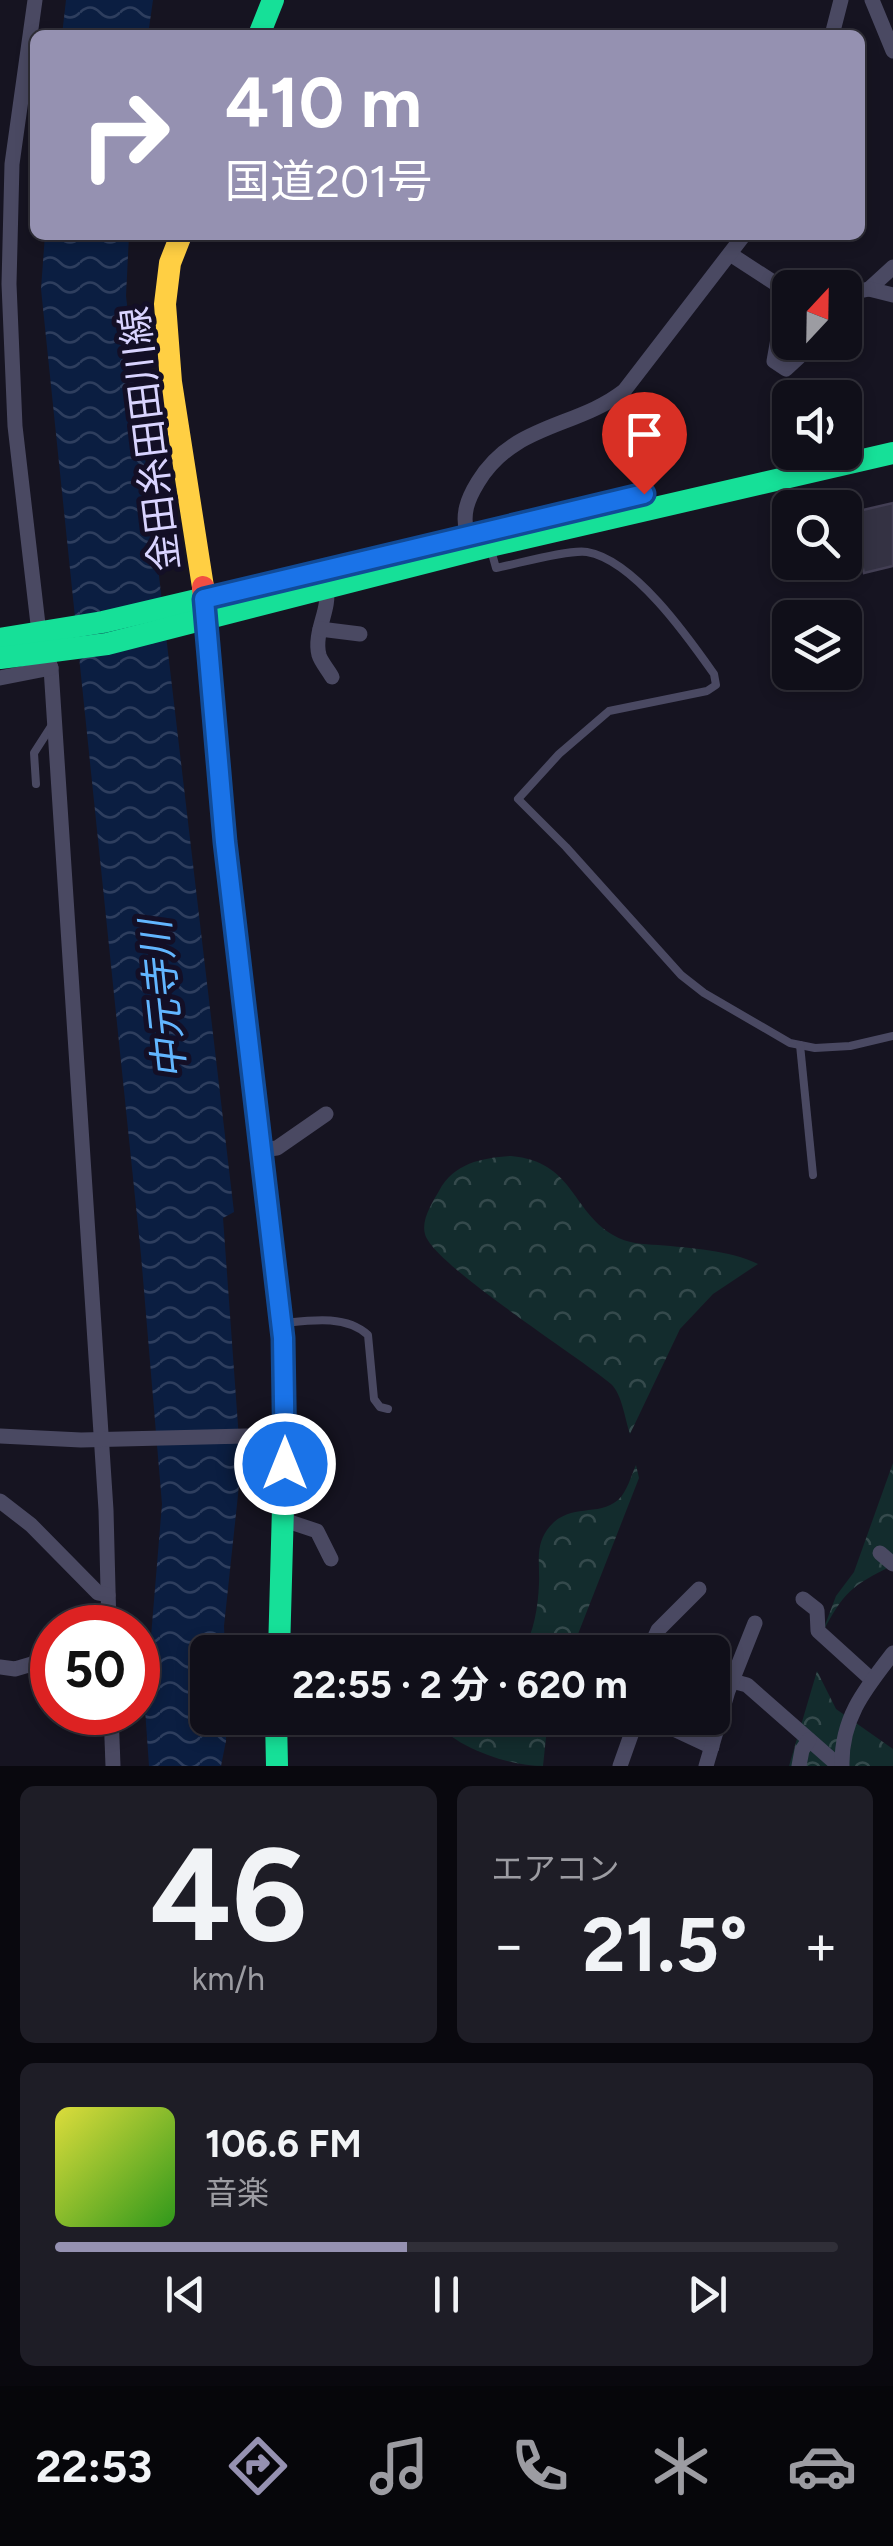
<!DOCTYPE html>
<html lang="ja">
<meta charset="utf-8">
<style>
:root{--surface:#100f19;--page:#1e1d26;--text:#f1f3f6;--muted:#9c9ca2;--line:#302f38;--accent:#9591b1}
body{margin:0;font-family:Figtree,"Noto Sans JP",sans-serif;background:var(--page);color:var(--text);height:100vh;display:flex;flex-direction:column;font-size:38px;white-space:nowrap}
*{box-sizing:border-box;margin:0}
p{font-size:32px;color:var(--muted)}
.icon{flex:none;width:55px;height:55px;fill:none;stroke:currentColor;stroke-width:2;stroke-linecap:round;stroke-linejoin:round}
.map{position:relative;height:1766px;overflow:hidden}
.details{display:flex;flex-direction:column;gap:20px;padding:20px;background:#09080e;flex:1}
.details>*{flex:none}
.top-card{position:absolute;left:30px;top:30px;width:835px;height:210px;border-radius:15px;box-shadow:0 5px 15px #0003,0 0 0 2px var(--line);background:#9591b1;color:#fff;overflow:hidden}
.needle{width:65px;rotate:22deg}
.tools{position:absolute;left:772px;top:270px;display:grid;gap:20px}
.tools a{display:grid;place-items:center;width:90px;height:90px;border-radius:15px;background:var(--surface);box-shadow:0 5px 15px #0003,0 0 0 2px var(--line);font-size:50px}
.speed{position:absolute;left:30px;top:1605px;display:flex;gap:20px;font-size:50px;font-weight:700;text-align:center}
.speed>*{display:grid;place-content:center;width:130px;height:130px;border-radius:50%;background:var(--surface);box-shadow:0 5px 15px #0003,0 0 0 2px var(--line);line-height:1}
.speed .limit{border:15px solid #d22;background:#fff;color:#111}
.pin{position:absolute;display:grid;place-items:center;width:85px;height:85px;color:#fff;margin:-102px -42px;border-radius:50% 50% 50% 0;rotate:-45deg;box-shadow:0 0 10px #0007}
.pin .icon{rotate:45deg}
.me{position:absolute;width:110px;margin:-55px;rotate:0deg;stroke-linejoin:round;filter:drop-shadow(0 0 8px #0008)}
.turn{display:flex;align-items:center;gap:35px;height:210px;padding:0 30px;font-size:45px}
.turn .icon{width:130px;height:130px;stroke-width:2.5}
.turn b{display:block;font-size:70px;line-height:85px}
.big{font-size:75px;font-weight:700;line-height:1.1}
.details .widget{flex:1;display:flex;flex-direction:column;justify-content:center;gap:15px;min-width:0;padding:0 35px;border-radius:15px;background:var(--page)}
.details .dial{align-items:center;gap:0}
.dial b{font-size:130px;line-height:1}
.song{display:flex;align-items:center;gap:30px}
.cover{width:120px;height:120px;border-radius:15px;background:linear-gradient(135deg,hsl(60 70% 55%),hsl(110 70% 35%))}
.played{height:10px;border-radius:5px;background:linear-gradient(90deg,var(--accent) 45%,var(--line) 45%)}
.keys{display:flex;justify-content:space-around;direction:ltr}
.heat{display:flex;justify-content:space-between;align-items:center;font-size:55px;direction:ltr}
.details .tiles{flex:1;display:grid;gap:20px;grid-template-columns:1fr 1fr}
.widget:last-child{grid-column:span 2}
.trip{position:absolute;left:190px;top:1635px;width:540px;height:100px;border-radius:15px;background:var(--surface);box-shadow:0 5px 15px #0003,0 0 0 2px var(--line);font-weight:700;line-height:100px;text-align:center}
.tabs{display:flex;height:160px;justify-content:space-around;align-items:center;background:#06060a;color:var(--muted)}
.tabs .icon{width:70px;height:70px}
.tabs .selected{color:var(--accent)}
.tabs b{font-size:45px;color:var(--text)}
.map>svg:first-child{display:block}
</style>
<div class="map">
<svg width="893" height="1766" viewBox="0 0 893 1766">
<defs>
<pattern id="forest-crowns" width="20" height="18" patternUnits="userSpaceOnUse" patternTransform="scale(2.5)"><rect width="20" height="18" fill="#132c2d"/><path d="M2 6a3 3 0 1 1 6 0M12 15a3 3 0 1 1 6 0" fill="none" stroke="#354a4c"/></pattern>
<pattern id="water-waves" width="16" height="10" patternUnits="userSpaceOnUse" patternTransform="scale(2.5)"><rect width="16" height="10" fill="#0b1e41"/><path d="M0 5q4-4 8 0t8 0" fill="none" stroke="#2e3e5e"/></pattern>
</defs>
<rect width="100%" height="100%" fill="#161421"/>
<g fill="url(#forest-crowns)">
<path d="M511,1156C574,1162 570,1209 613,1235C628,1244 642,1244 658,1245C691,1248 729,1250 758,1264L713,1294L680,1329L630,1434C625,1419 622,1394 611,1384C580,1357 432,1264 425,1234C421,1220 432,1203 439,1191C454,1163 482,1158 511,1156Z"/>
<path d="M893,1463V1565C850,1587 845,1591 822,1633L836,1596L854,1572Z"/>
<path d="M636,1465L639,1478L571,1652H522C534,1633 538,1607 539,1584C540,1565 535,1547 547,1530C568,1501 597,1518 618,1500C627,1492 631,1476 636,1465Z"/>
<path d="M817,1671L836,1709L893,1749V1766H789Z"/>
<path d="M432,1718H548L543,1766C508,1766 453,1747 432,1718Z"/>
</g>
<g fill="url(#water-waves)">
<path d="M66,0H153L148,35H62Z"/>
<path d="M45,235H129L126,296L234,1212L223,1218L241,1467L224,1626L225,1652H208V1718H226V1741L221,1766H149L145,1709L162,1504L141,1255L41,289Z"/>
</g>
<path fill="#343243" stroke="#433f54" stroke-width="2.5" d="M893,503V566L864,573L850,513Z"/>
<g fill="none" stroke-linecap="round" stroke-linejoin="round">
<g stroke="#4a4962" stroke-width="8">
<path d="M491,550L496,568C517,564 569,549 587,552C634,560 688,637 714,674L716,685L707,691L609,711L559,754L518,799L566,847L681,975L704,993L790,1043L815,1048L850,1046L893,1036"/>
<path d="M36,784L34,753L52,725"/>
<path d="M800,1045L813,1175"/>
<path d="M285,1323C312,1320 346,1315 368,1335L374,1399L380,1407L388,1409"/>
</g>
<g stroke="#4a4962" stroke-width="15">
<path d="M35,0L12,164L9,284L15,426L39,633L51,668L106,1510L109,1628"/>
<path d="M872,0L893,51"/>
<path d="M832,35L841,0"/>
<path d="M730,254L790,293"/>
<path d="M869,289L893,267"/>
<path d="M845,294L869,289L893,295"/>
<path d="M790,317L779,333L774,361L786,369L799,357"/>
<path d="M467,534C462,514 467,500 478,482C514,423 577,428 624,391L744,235"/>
<path d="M326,588C331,609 313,632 319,655C321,662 329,671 332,677"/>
<path d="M320,629L360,634"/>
<path d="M0,678L51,668"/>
<path d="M261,1150L277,1148L326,1114"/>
<path d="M0,1436L81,1440L285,1435"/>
<path d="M0,1501L31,1525L98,1593L108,1595"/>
<path d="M284,1520L317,1531L331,1559"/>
<path d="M880,1553L893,1564"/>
<path d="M803,1599L817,1610L818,1631L872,1680"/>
<path d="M648,1652L658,1630L699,1589"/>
<path d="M0,1667L15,1669L52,1658"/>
<path d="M732,1681L747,1685L839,1766"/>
<path d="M111,1712L113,1766"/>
<path d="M650,1718L712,1747"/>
<path d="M620,1766L637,1718"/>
<path d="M706,1766L728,1691L755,1623"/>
<path d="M799,1766L802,1750L809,1740"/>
<path d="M842,1766C841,1718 865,1689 893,1653"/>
</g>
<g stroke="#16e098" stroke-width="22">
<path d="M259,35L273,0"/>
<path d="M0,639L103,622L303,575"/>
<path d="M0,658L107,644L490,546L893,453"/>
<path d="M255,1096L283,1338L285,1435L279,1652"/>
<path d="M276,1718L277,1766"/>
</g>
<path stroke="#ffcf43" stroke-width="22" d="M181,235L170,263L165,304L171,382L203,587"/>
<path stroke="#f24e42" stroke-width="22" d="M203,587L225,842L255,1096"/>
</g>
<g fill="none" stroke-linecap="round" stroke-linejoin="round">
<g stroke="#114b97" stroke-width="25">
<path id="route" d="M285,1464L283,1338L225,842L204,599L644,494"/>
</g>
<use href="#route" stroke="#1a73e8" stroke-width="18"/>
</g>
<g text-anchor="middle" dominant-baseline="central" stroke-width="10" stroke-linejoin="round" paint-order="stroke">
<g font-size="38" fill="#d9d4ff" stroke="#130f26">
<text transform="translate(150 439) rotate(-97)">金田糸田田川線</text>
</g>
<g font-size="40" font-style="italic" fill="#62b6ff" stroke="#130f26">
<text transform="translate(163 1000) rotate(-96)">中元寺川</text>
</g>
</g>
</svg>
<div class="tools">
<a><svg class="needle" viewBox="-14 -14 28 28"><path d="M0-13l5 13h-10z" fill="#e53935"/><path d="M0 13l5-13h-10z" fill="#9c9ca2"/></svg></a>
<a><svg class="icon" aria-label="sound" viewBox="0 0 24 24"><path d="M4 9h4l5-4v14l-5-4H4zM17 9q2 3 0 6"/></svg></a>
<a><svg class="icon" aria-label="search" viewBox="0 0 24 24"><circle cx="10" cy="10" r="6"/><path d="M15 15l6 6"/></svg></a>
<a><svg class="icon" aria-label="layers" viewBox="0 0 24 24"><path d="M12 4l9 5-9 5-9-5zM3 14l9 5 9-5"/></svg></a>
</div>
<div class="speed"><div class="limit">50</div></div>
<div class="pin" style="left:644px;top:494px;background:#d93025"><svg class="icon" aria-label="arrive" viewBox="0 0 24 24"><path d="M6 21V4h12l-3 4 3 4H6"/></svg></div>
<svg class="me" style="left:285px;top:1464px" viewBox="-20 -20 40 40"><circle r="17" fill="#1a73e8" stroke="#fff" stroke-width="3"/><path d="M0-11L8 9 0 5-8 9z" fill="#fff"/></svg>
<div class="trip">22:55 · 2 分 · 620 m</div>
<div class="top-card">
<div class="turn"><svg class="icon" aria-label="right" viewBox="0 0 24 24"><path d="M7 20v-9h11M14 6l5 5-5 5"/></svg><div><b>410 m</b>国道201号</div></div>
</div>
</div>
<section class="details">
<div class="tiles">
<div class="widget dial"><b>46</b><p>km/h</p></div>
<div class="widget"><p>エアコン</p>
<div class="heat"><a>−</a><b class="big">21.5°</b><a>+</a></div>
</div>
<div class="widget">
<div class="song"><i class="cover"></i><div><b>106.6 FM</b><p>音楽</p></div></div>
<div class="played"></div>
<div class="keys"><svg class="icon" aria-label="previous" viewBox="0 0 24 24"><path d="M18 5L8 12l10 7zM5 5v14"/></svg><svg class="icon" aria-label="pause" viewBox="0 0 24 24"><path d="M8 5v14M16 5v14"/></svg><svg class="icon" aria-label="next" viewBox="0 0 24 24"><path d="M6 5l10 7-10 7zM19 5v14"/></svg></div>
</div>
</div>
</section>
<nav class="tabs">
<b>22:53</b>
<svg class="icon selected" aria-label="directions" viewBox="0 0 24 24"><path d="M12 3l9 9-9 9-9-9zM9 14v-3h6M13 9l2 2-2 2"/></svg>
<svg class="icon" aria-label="music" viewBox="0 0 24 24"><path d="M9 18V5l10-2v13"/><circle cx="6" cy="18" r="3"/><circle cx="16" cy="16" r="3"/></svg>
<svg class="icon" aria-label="phone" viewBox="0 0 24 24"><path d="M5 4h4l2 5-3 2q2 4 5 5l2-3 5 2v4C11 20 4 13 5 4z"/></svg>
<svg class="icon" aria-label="climate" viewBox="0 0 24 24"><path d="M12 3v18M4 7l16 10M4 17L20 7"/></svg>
<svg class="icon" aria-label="car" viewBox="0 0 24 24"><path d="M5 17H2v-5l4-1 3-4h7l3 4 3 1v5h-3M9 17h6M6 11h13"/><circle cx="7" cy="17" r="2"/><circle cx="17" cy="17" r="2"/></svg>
</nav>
